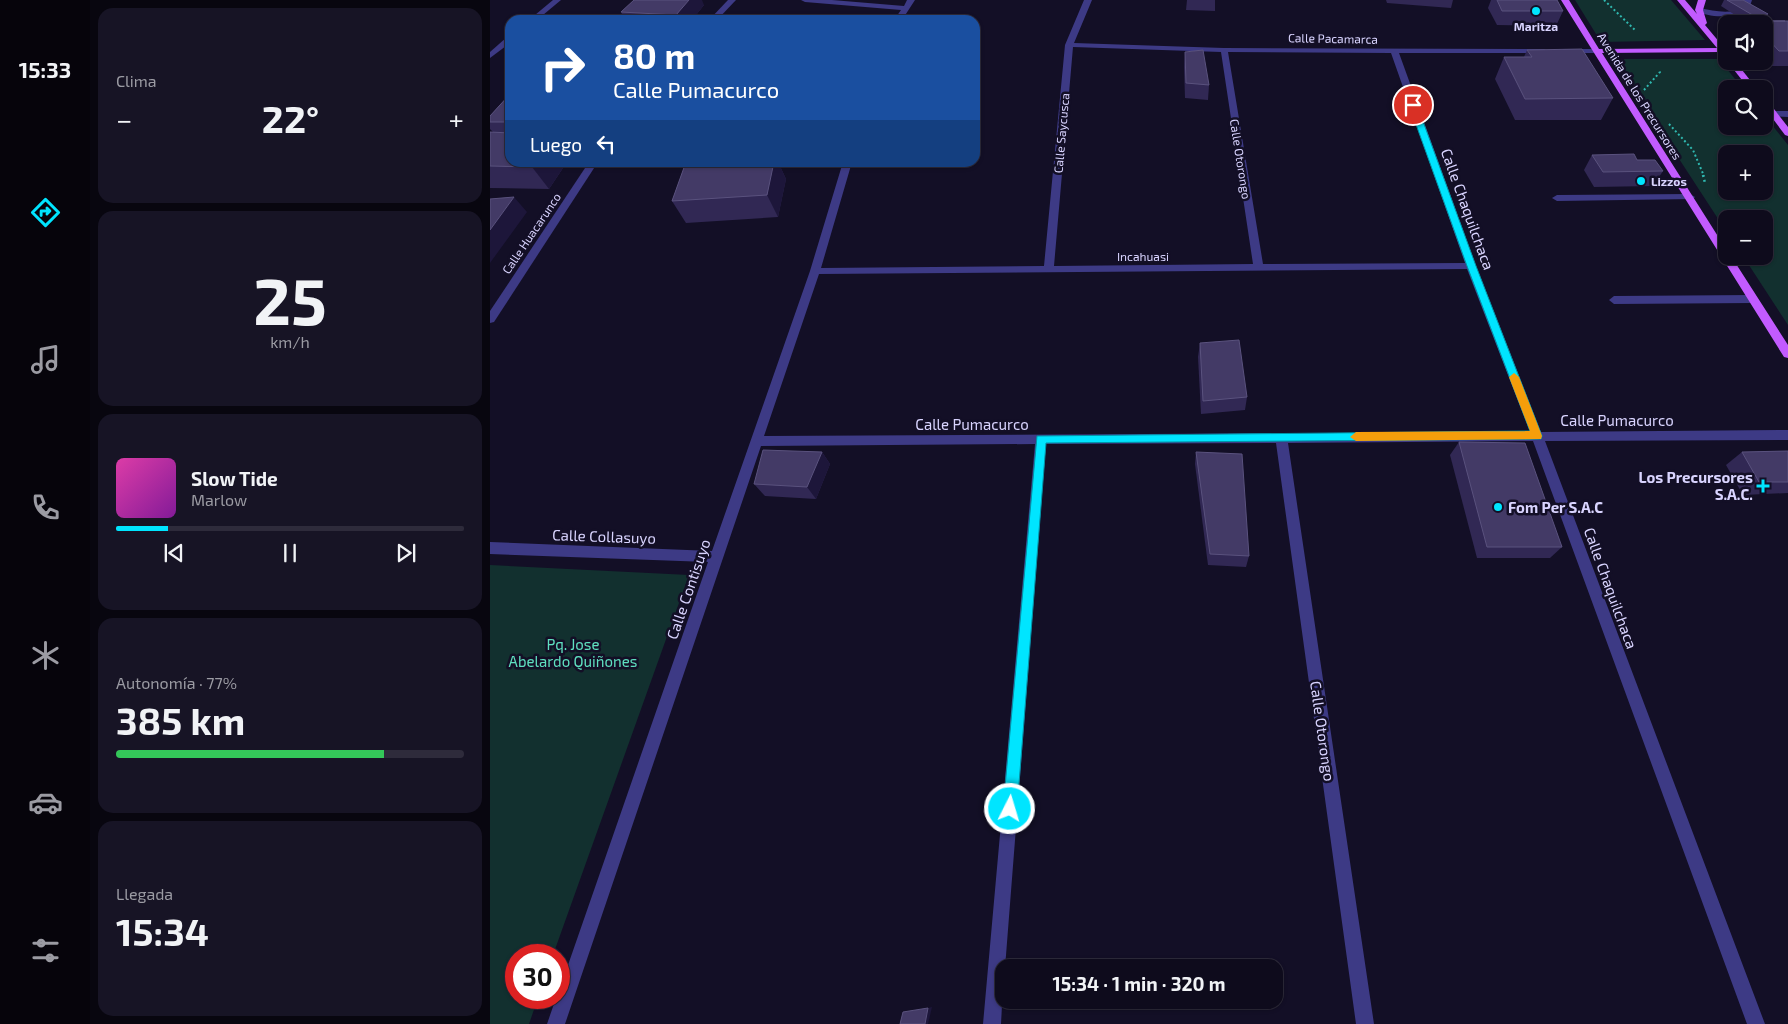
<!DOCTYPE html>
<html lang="es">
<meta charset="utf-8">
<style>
:root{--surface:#0e0b1c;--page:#171425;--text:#f1f3f6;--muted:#9b9ba3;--line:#2e2b3b;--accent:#00e5ff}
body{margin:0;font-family:"Exo 2",sans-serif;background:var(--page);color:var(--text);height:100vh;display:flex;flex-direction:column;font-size:19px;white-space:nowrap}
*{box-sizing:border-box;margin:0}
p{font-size:16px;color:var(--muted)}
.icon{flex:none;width:28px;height:28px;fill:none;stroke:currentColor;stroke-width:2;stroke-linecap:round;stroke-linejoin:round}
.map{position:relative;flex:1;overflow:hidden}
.details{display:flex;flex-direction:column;gap:8px;padding:8px;background:#08060f;width:400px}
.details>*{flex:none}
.banner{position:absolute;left:15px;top:15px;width:475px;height:152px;border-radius:15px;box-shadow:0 1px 4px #0004,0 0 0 1px var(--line);background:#1a4fa0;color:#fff;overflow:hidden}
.tools{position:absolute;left:1228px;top:15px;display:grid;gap:10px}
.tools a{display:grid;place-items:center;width:55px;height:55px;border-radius:10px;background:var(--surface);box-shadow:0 1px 4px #0004,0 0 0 1px var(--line);font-size:25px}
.speed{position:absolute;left:15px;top:944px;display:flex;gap:10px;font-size:25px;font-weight:700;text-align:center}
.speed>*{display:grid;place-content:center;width:65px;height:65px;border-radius:50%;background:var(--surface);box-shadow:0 1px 4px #0004,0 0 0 1px var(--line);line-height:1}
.speed .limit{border:8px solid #d22;background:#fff;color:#111}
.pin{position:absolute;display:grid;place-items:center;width:42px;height:42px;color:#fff;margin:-21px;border:2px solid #fff;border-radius:50%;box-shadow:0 1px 5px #0007}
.me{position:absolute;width:55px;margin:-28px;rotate:5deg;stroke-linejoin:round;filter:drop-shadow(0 0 4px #0008)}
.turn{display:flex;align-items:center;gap:18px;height:105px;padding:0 25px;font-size:22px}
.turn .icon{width:65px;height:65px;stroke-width:2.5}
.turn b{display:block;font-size:35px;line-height:42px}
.then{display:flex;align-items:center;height:48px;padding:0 25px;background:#0003;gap:10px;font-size:19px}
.big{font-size:38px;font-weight:700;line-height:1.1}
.details .tile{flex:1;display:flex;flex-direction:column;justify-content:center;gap:8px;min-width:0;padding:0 18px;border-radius:15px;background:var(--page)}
.details .dial{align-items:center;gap:0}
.dial b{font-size:65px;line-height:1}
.song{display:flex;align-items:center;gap:15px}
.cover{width:60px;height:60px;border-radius:8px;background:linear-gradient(135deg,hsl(320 70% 55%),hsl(290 70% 35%))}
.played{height:5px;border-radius:2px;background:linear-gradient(90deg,var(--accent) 15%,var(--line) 15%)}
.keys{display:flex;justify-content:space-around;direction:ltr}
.heat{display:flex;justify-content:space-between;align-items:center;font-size:28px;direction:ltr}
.charge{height:8px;border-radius:4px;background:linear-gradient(90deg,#34c759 77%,var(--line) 0)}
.trip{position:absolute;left:505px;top:959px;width:288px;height:50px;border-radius:15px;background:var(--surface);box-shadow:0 1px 4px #0004,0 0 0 1px var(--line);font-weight:700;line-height:50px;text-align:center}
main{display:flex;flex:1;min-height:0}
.tabs{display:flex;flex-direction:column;width:90px;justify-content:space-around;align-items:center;background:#06040b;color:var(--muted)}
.tabs .icon{width:35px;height:35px}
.tabs .current{color:var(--accent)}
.tabs b{font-size:22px;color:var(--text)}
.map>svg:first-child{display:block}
</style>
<main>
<nav class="tabs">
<b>15:33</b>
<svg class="icon current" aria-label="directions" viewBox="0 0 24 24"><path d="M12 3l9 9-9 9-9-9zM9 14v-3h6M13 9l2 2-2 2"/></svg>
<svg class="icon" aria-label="music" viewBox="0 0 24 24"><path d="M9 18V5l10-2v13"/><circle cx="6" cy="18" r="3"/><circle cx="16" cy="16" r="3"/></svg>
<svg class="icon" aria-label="phone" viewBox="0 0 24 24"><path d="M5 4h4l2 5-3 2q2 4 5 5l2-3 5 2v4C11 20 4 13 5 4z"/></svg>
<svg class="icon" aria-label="climate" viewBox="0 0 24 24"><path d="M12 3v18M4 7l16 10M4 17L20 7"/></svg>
<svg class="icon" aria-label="car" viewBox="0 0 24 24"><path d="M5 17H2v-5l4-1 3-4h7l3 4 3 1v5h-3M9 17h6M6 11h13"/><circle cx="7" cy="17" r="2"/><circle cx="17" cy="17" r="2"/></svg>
<svg class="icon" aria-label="filters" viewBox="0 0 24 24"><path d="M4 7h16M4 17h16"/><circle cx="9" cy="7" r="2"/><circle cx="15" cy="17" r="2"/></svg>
</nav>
<section class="details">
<div class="tile"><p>Clima</p>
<div class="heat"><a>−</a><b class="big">22°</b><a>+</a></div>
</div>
<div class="tile dial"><b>25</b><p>km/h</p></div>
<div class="tile">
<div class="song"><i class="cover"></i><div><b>Slow Tide</b><p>Marlow</p></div></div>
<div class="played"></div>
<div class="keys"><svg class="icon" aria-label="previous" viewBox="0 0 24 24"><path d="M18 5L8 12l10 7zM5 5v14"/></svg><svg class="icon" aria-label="pause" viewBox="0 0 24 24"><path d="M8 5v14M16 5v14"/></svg><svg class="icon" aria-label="next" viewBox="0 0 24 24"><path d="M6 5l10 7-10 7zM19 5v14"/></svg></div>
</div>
<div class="tile"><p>Autonomía · 77%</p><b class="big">385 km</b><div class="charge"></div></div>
<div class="tile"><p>Llegada</p><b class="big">15:34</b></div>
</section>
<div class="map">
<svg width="1298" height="1024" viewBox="0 0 1298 1024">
<rect width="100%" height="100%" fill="#130f26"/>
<g fill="#12302f" fill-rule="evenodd">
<path d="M1085,0H1181L1215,40L1111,42Z"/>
<path d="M1124,59H1229L1253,89H1236V126H1274V115L1298,145V325L1253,256H1274V219H1236V231ZM1236,154H1274V191H1236Z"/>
<path d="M0,565L199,575L63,955H26V998H48L39,1024H0Z"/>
</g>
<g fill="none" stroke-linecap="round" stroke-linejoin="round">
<g stroke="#2fb8b0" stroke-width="2" stroke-dasharray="2 2.5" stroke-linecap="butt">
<path d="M1114,0L1146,31"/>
<path d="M1154,90L1170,72L1169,70"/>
<path d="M1179,124L1203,150L1214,176"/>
</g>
<path stroke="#2fb8b0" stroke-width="2.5" stroke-dasharray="2 3" stroke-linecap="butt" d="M1213,175L1215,183"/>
<g fill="#3d3a85" fill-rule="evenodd">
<path d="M63,0H71L47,20H39Z"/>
<path d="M238,0H246L227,20H219Z"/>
<path d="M311,0H342L414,6L417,0H425L412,20H404L411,10L315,2Z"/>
<path d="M594,0H602L584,43L734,48L1054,49L1058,51L1054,53H909L986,266L1051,432L1298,430V440L1055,441L1275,1024H1257L1043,441L798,443L884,1024H866L786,443L556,444L515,968H514L511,1024H493L545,444L271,446L75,1024H57L66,998H69V991L218,562L0,554V542L222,551L320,271L353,162H362L331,268L554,266L575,45ZM583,47L731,52L763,264L564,266ZM738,52L901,53L975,263L773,264ZM977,269L1040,432L274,436L329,274Z"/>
<path d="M1254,0H1262L1258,12C1242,17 1220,19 1205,10L1209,8C1224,11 1237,14 1252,9Z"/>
<path d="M17,37H20V43L0,58V52Z"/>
<path d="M1073,49H1108L1112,51L1108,53H1076L1072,51Z"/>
<path d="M1283,111H1298V117L1280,116L1279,114Z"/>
<path d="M99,162H108L4,322L0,323V311Z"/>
<path d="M1200,194L1205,197L1203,199L1067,201L1062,198L1067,195Z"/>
<path d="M1263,295L1268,299L1263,303L1124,304L1119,300L1124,296Z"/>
</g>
<g fill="#c25bff" fill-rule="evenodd">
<path d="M1071,0H1079L1109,49L1227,48L1187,0H1195L1207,14L1205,10L1208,0H1216L1213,10L1217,23L1215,25L1236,50V55L1230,52L1112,53L1236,249V256H1241L1298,345V358L1294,357Z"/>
<path d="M1237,61H1245L1267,89H1259Z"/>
<path d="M1274,100H1277L1298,127V136L1295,135L1274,107Z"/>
</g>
</g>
<g fill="#312854">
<path d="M697,0H725V11L696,10Z"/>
<path d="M896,0H963L961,8L897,3Z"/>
<path d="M1001,0H1067L1073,11L1066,26L1007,25L998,8Z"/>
<path d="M1234,0H1253L1278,14L1273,21H1298V66H1278L1274,61V24H1247L1248,22H1256L1231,6Z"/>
<path d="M214,5L202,20H135L131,12Z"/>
<path d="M1037,50L1123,98L1111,120H1025L1005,79L1014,57H1034Z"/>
<path d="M695,52L719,85L718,100L695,98L694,67Z"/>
<path d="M20,94V162H77L59,189L0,188V132H3L0,129V116Z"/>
<path d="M1102,155L1147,160L1173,171L1163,186L1104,187L1094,170Z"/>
<path d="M196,162H288L296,179L288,217L196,223L182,201Z"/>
<path d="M710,343L757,397L755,410L711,414L708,357Z"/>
<path d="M969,442L1072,547L1060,558H987L960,455Z"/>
<path d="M1298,451V493L1253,495L1236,465L1252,452Z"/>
<path d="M332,452L340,464L326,499L275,496L264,484Z"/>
<path d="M706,452L759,556L756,567L718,565L705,464Z"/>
</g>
<g fill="#1d163a">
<path d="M199,0H212L214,5L202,20H188L186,15Z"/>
<path d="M1278,14L1273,22L1268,21L1262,24L1266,17Z"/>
<path d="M45,162H77L59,189L42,167Z"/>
<path d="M284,162H288L296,179L288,217L277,195Z"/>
<path d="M24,197L37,212L0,263V230Z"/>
<path d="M332,452L340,464L326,499L317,487Z"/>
<path d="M442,1007L438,1024H435L438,1008Z"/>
</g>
<g fill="#433a66" stroke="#5a527e">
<path d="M144,0H199L186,15L131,12Z"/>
<path d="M1007,0H1067L1073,11H1012Z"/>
<path d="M1237,0H1253L1278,14L1266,17Z"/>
<path d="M1268,21H1298V51H1289L1278,39H1283L1274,28V24H1270Z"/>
<path d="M1268,21L1266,24H1250L1248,22L1295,21Z"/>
<path d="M1092,49L1123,98L1035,99L1014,57H1042L1037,50Z"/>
<path d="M713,50L719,85L696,83L695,52Z"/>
<path d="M20,94V122H0V116Z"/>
<path d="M0,132L20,133V162H45L42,167L0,166Z"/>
<path d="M1144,154L1147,160H1165L1173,171L1113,172L1102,155Z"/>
<path d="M196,162H284L277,195L182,201Z"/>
<path d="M24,197L0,230V199Z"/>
<path d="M749,340L757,397L713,401L710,343Z"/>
<path d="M969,442L1035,443L1072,547H997Z"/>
<path d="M273,450L332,452L317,487L264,484Z"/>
<path d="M1298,451V482H1269L1252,452Z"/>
<path d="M706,452L752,454L759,556L720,554Z"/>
<path d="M438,1008L435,1024H410L413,1012Z"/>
</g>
<path fill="#00e5ff" stroke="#0095a6" d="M923,103L927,105L986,266L1052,436L1051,439L556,443L527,809L525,814L520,816L515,814L513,809L547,436L1040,431L977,266L919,105Z"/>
<path fill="#f59e0b" d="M1024,373L1029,377L1052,436L1051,439L866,441L860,437L866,432L1040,431L1019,377Z"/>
<g fill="#00e5ff" stroke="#130f26" stroke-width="2">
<circle cx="1046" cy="11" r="5"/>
<circle cx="1151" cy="181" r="5"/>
<path d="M1270.5 478.5h5v5h5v5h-5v5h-5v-5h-5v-5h5z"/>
<circle cx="1008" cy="507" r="5"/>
</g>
<g text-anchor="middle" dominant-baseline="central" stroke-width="5" stroke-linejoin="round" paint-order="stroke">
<g font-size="12" font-weight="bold" fill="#d9d4ff" stroke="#130f26">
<text x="1046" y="26">Maritza</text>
<text x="1161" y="181" text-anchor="start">Lizzos</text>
</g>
<g font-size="12" fill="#d9d4ff" stroke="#130f26">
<text transform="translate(843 38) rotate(1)">Calle Pacamarca</text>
<text transform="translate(1150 96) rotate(58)">Avenida de los Precursores</text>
<text transform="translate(571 133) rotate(-85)">Calle Saycusca</text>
<text transform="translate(751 159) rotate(81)">Calle Otorongo</text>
<text transform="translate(41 233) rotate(-56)">Calle Huacarunco</text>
<text x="653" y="256">Incahuasi</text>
</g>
<g font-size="15" fill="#d9d4ff" stroke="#130f26">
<text transform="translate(978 209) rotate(70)">Calle Chaquilchaca</text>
<text x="1127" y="420">Calle Pumacurco</text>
<text x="482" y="424">Calle Pumacurco</text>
<text transform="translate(114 536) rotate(2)">Calle Collasuyo</text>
<text transform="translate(1121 588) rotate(70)">Calle Chaquilchaca</text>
<text transform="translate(198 589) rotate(-71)">Calle Contisuyo</text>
<text transform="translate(833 731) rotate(82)">Calle Otorongo</text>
</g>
<g font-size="15" font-weight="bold" fill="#d9d4ff" stroke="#130f26" text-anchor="end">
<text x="1263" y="477">Los Precursores<tspan x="1263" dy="17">S.A.C.</tspan></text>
<text x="1018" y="507" text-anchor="start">Fom Per S.A.C</text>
</g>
<g font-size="15" fill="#5fe0c0" stroke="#130f26">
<text x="83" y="644">Pq. Jose<tspan x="83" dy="17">Abelardo Quiñones</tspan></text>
</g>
</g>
</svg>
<div class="tools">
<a><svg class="icon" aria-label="sound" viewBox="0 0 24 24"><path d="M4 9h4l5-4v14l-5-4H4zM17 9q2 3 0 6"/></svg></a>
<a><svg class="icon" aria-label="search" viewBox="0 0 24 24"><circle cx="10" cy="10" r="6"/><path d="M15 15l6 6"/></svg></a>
<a>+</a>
<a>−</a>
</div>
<div class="speed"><div class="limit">30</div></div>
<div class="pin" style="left:923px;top:105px;background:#d93025"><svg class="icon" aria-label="arrive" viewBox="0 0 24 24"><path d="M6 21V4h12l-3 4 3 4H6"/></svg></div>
<svg class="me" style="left:520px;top:809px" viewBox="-20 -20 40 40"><circle r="17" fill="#00e5ff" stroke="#fff" stroke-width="3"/><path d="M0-11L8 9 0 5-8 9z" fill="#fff"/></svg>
<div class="trip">15:34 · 1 min · 320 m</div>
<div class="banner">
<div class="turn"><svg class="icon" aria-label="right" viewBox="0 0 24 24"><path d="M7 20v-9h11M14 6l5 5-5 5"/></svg><div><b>80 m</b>Calle Pumacurco</div></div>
<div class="then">Luego<svg class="icon" aria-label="left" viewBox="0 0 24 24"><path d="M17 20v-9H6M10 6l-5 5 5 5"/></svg></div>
</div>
</div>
</main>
